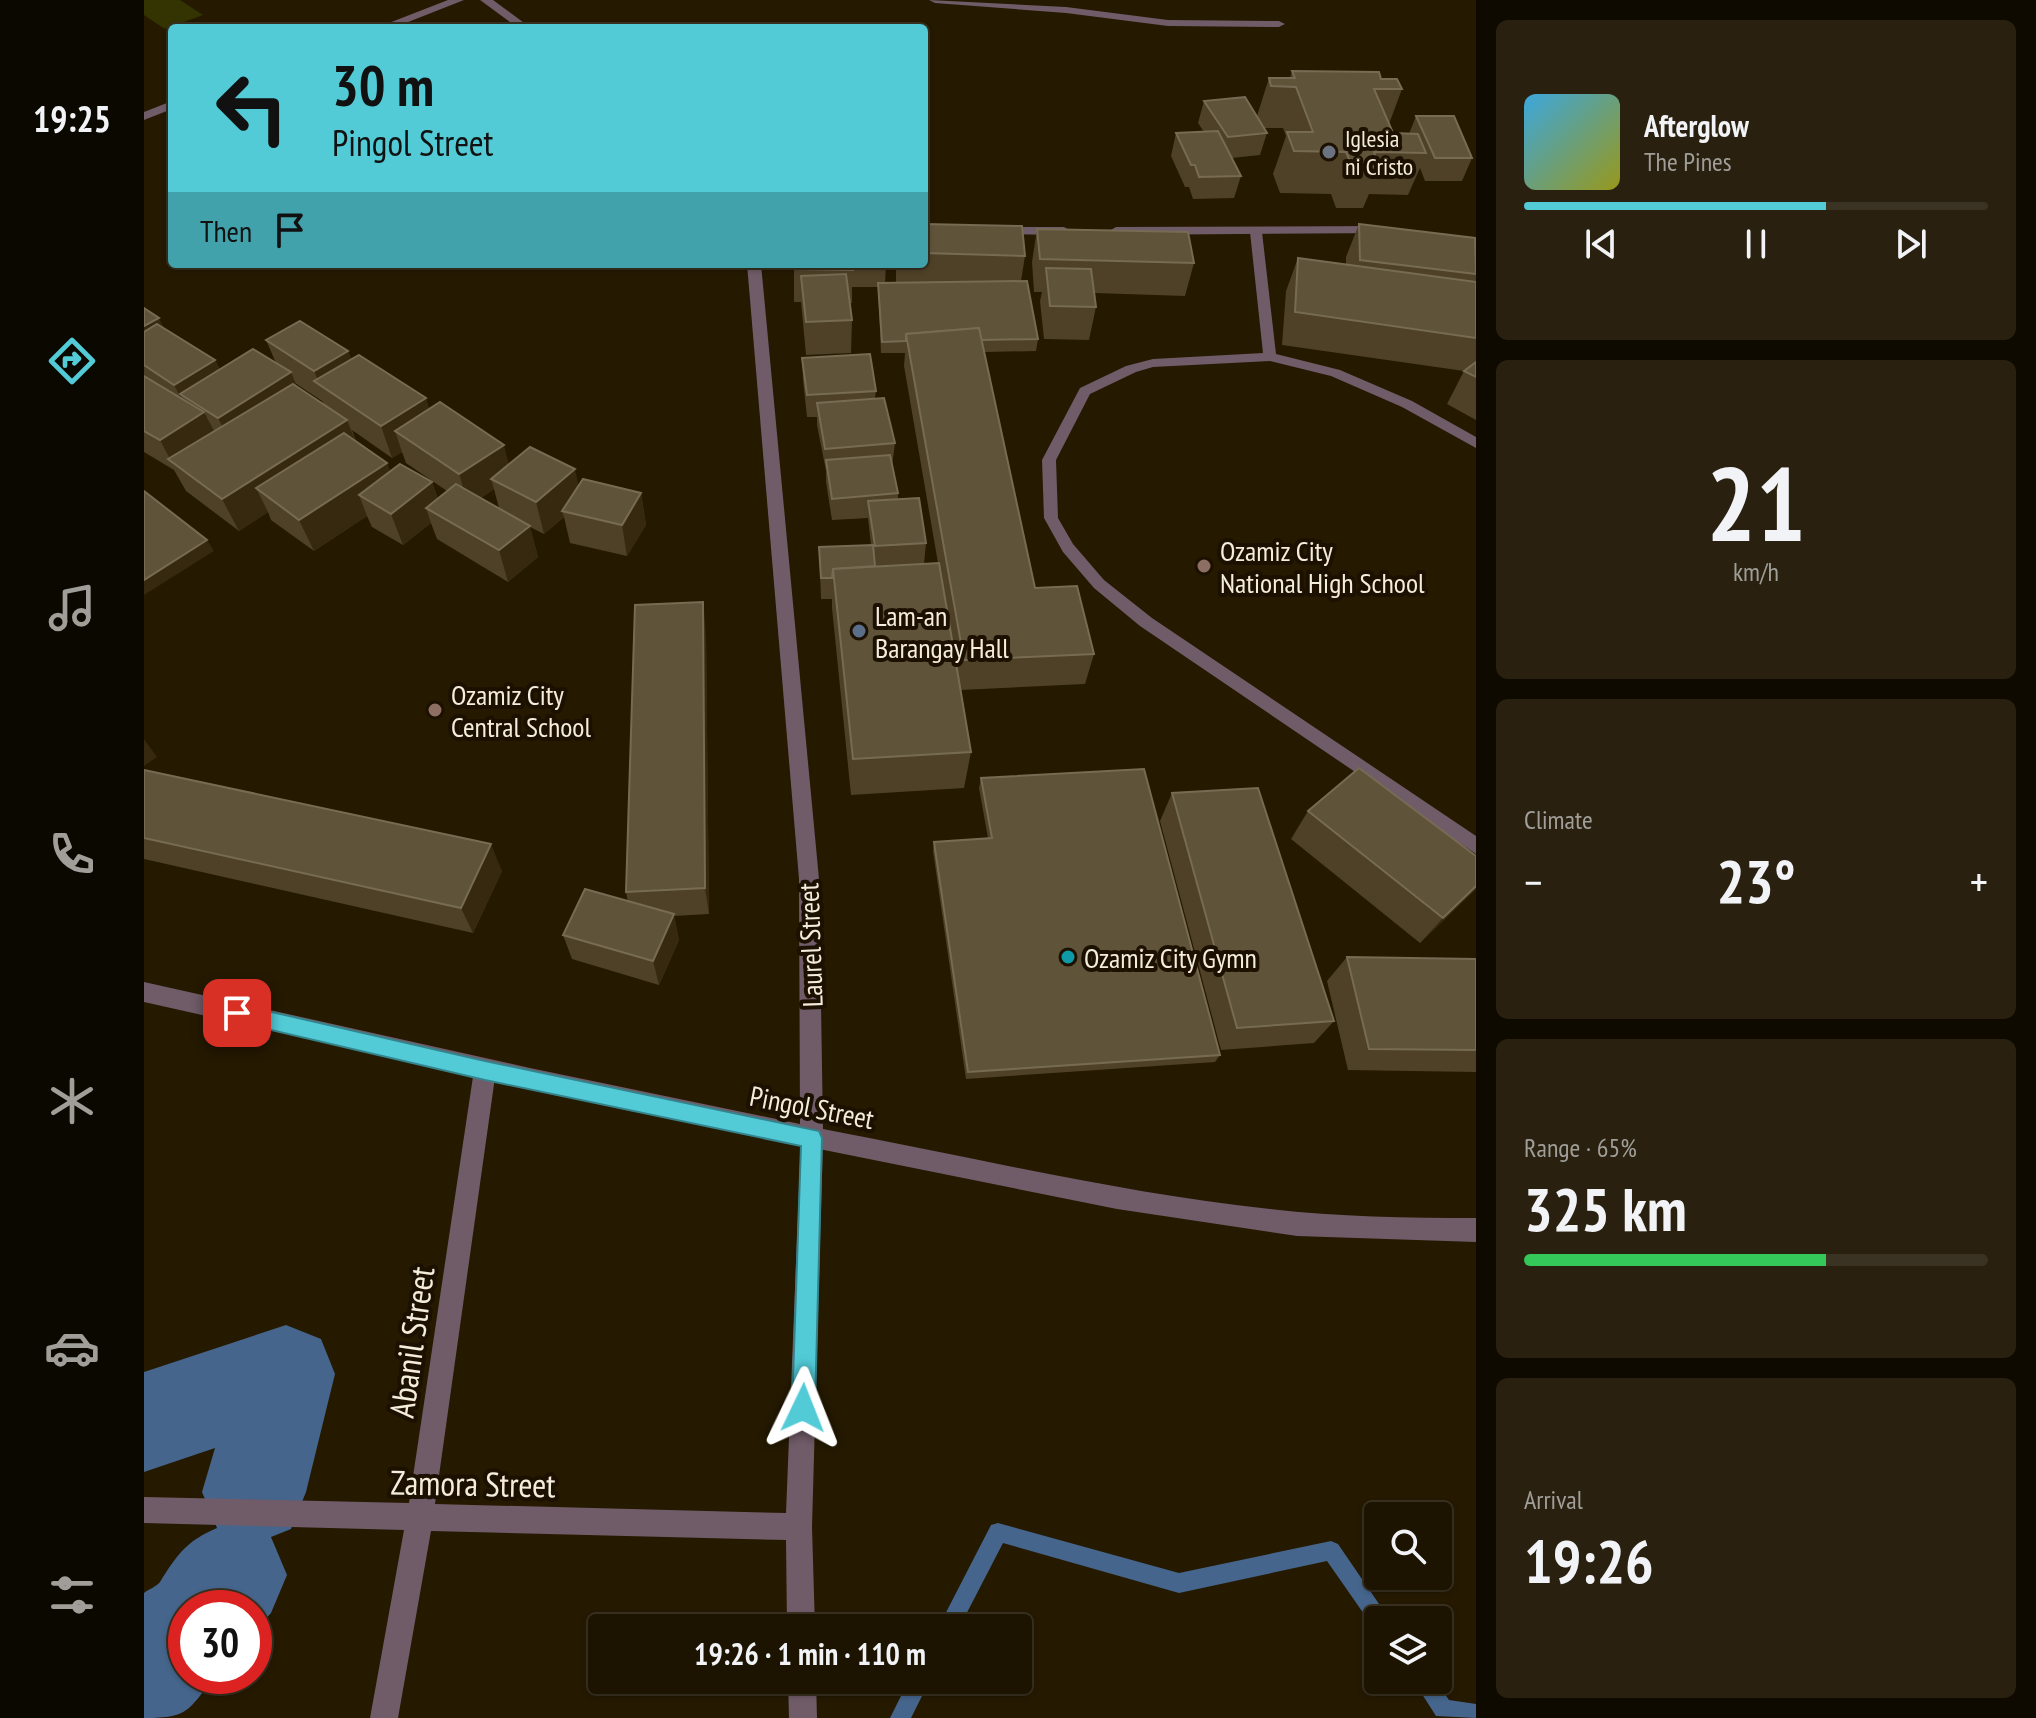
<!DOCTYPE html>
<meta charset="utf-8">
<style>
:root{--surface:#1c1300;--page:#29200f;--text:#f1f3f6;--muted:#a09e99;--line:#3a3222;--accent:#52cbd7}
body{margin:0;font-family:"PT Sans Narrow",sans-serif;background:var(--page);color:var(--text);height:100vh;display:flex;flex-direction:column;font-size:30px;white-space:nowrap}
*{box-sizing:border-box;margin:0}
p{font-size:26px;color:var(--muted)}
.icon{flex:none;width:44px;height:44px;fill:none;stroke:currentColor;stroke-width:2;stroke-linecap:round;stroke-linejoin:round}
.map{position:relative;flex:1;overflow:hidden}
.drawer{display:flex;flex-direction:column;gap:20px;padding:20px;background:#0f0a00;width:560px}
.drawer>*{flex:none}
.banner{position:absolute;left:24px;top:24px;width:760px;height:244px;border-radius:8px;box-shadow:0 2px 6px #0004,0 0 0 2px var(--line);background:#52cbd7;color:#111;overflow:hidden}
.buttons{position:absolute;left:1220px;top:1502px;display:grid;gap:16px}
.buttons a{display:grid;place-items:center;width:88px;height:88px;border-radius:8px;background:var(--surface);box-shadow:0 2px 6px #0004,0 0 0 2px var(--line);font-size:40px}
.speed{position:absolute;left:24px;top:1590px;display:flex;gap:16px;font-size:40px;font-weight:700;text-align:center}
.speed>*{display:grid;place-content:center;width:104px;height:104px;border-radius:50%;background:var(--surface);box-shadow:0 2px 6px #0004,0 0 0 2px var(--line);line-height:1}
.speed .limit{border:12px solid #d22;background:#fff;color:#111}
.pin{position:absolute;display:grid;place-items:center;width:68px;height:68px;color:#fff;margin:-34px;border-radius:16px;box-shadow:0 4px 12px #0006}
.me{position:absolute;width:88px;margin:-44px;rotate:2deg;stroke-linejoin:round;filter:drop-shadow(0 0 6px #0008)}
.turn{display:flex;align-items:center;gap:28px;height:168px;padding:0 32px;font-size:36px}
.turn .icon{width:104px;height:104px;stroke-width:2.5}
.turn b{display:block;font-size:56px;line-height:68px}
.then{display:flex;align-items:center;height:76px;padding:0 32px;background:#0003;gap:16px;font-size:30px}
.big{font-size:60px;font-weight:700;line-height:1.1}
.drawer .card{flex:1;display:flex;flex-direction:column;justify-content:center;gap:12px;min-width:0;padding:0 28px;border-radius:12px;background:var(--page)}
.drawer .dial{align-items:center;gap:0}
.dial b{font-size:104px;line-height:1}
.song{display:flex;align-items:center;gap:24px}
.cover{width:96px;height:96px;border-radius:12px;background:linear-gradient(135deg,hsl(200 70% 55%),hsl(60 70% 35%))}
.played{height:8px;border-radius:4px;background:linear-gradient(90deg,var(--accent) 65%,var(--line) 65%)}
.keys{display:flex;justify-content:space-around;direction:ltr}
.heat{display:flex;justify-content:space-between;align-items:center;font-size:44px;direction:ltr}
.charge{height:12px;border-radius:6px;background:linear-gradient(90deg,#34c759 65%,var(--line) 0)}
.trip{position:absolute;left:444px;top:1614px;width:444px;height:80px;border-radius:8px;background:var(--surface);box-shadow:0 2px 6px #0004,0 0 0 2px var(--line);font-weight:700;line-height:80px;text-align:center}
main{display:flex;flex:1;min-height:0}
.menu{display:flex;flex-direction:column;width:144px;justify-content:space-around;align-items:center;background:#0b0800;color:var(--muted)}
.menu .icon{width:56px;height:56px}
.menu .active{color:var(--accent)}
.menu b{font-size:36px;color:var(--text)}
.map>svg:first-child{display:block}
</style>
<main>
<nav class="menu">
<b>19:25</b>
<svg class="icon active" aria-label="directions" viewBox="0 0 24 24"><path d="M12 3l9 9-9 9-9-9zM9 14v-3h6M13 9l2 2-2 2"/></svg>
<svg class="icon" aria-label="music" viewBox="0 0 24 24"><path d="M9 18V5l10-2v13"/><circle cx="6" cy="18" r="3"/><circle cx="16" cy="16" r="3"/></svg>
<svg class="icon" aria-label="phone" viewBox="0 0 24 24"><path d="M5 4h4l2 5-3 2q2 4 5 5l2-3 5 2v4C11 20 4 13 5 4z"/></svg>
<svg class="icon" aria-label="climate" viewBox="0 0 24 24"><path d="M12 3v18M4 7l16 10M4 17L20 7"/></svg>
<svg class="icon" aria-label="car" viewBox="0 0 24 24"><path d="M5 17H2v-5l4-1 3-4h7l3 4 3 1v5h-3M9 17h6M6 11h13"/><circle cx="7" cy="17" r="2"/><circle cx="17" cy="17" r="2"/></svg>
<svg class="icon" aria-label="filters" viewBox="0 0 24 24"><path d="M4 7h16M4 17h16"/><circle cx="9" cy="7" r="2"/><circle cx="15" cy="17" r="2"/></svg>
</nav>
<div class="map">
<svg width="1332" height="1718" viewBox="0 0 1332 1718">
<rect width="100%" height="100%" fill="#251900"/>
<path fill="#333402" d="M0,0H36L59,15L21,29L0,15Z"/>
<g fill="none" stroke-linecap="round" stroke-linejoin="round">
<g fill="#45658c" fill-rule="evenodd">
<path d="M854,1523L1035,1573L1187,1541L1194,1544L1246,1620H1234V1629L1229,1627L1183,1561L1035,1593L859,1543L815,1628H794L847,1525Z"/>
<path d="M765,1680H786L767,1718H746Z"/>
<path d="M1269,1680H1291L1305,1700L1332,1704V1718L1292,1716Z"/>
</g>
<path fill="#45658c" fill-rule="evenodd" d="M142,1325L177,1339L191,1374L162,1492L147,1529L127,1537L143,1575L127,1613L110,1632V1608H42V1676H72C43,1710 47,1718 0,1718V1593C5,1589 12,1587 16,1582C33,1555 42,1541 73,1528L58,1492L71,1448L0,1472V1372Z"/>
<path fill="#705b68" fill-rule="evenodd" d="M1112,228L1118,232L1132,354L1196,370L1268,401L1332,437V448L1258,407L1187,376L1126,361L1009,367L992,372L946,394L912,460L914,518L929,544L960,580L1008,618L1332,836V854L996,626L950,588L919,552L900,518L898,460L936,388L982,366L1009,359L1119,353L1106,232Z"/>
<g fill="#705b68" fill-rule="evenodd">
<path d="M785,0L922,7L1024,20L1135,21L1141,24L1135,27L1024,26L922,13L791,3Z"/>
<path d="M1240,226L1247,230L1245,233L972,235L965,231L972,227Z"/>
<path d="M847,227H920L927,231L920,235L852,234L845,230Z"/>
<path d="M341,1060L349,1063L352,1070L291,1504L642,1513L657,1138L660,1130L668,1127L676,1130L679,1138L668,1527L671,1628H643L642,1540L287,1531L254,1718H226L260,1530L0,1523V1497L265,1503L330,1070L333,1063Z"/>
<path d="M644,1680H672L673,1718H645Z"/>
</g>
<g fill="#705b68" fill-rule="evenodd">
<path d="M304,0H320L249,28H232Z"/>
<path d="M336,0H349L387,28H374Z"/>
<path d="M28,101V109L0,120V112Z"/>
<path d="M603,264H617L675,879L679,1129C828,1157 976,1193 1126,1209C1195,1217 1263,1218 1332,1218V1242L1153,1236L973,1209L482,1110L0,1002V982L386,1068L656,1124L655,879Z"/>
</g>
</g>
<g fill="#4e4127" fill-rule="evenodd">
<path d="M1148,71L1237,79L1258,89L1245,124L1249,133L1265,134L1272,116L1328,158L1318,181H1281L1276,168L1264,195L1225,194L1219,208H1192L1187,194L1136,193L1129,174L1142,136L1139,128H1120L1123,133L1116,155L1088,158L1097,176L1090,198L1049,199L1045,187H1041L1027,156L1032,133L1060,132L1054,123L1060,101L1113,116L1125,78H1146Z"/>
<path d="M780,224L881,256L877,281L894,339L892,351L840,352L891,588L950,654L941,684L817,690L827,752L820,788L707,795L688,608V599H677L675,547L727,545L724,518L688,520L682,482V471L673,425V417H663L659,380L658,358L732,391L731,398L751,443L748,466L754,493V499L782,543L780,564L794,563L760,366L761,353H737L734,287H708V303H706L708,320L707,353L662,355L657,302H650V264H742L741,283H752V264H780Z"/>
<path d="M1215,224L1332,246V420L1303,404L1320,371L1138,345L1142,291L1154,258L1202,265V257Z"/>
<path d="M893,229L1050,263L1041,296L951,293L952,307L945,340L900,339L896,301L898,292H890L888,262Z"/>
<path d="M0,308L20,328L71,360L76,370L132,363L122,340L204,351L207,359L282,398L285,409L365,464L435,486L497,493L502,525L483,556L426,543L420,517L400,534L386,527L394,557L364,582L293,539L287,523L259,545L228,527L223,516L170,551L127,520L124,512L95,531L42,491L30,470L0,452ZM151,383L178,401L180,404L153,387ZM208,430L248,458L258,452L262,463L303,491L294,499L288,482L246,472L243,463L212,441ZM350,489L355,508L337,498Z"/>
<path d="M562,633L565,914L530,916L535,940L515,985L428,959L419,935L484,902L482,892Z"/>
<path d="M0,770L358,871L329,933L0,859Z"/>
<path d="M837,778L1076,1055L1071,1062L822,1079L789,851L790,842L844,838L835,788Z"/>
<path d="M1028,793L1190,1021L1170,1043L1077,1050L1016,821Z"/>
<path d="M1164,811L1332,856V889L1276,943L1147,839Z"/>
<path d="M1203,957L1332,959V1072L1204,1070L1183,981Z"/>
</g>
<g fill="#36290f">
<path d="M15,318L31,351L0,365V326Z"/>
<path d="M204,351L216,384L176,385L170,371Z"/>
<path d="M71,360L87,393L36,394L47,418L30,385Z"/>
<path d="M147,372L160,404L90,450L74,418Z"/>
<path d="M282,398L292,431H251L258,452L248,458L237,426Z"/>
<path d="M60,412L77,444L28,463L16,440Z"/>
<path d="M203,420L216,452L112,488L124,512L95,531L78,499Z"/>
<path d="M360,445L368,477L347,479L350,489L325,506L315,474Z"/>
<path d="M243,463L255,495H215L223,516L170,551L155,520Z"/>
<path d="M431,469L438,501L418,511L420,517L400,534L392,502Z"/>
<path d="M288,482L299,514L282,508L287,523L259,545L247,514Z"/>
<path d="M497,493L502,525L483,556L478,525Z"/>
<path d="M386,526L394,557L364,582L355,550Z"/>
<path d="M63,540L70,551L0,595V580Z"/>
<path d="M559,602L562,633L565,914L561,888Z"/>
<path d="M0,739L13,757L0,766Z"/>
<path d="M347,844L358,871L329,933L317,908Z"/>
<path d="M1332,886V889L1326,895L1276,943L1299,918Z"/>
<path d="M530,914L535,940L515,985L509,961Z"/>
</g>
<g fill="#5f533a" stroke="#776b54" stroke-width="2">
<path d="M1148,71L1235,72L1237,79H1253L1258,89H1230L1249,133L1274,134L1282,153L1230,152L1235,167L1208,166L1202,152L1150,151L1143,132H1169L1152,87L1127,86L1125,78H1151Z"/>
<path d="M1101,97L1123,133L1084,137L1060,101Z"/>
<path d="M1272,116H1310L1328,158H1291Z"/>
<path d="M1074,131L1097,176L1055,177L1051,165H1047L1032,133Z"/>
<path d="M780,224L878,226L881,256L780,253Z"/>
<path d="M1215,224L1331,238L1332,274L1216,260Z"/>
<path d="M893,229L1044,232L1050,263L896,259Z"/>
<path d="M1154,258L1332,282V338L1151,312Z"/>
<path d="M650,264H709V270L650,269Z"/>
<path d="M902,268L947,269L952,307L906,306Z"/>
<path d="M702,274L708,320L662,322L657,276Z"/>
<path d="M883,281L894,339L837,340L835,328L762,334V341L738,342L734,283Z"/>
<path d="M0,308L15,318L0,326Z"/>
<path d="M156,321L204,351L170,371L122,340Z"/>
<path d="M13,324L71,360L30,385L0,365V332Z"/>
<path d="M835,328L891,588L933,586L950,654L820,660L762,334Z"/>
<path d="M109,349L147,372L74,418L36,394Z"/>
<path d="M726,354L732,391L663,395L658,358Z"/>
<path d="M215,355L282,398L237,426L170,381Z"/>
<path d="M1332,362V377L1320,371Z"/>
<path d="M0,376L60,412L16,440L0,431Z"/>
<path d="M149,384L203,420L78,499L24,459Z"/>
<path d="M740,398L751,443L681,449L673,403Z"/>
<path d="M296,402L360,445L315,474L251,431Z"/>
<path d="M200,433L243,463L155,520L112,488Z"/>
<path d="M386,447L431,469L392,502L347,479Z"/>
<path d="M746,455L754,493L688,499L682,460Z"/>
<path d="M256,464L288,482L247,514L215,495Z"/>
<path d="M439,479L497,493L478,525L418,511Z"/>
<path d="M312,484L386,526L355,550L282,508Z"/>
<path d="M0,491L63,540L0,580Z"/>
<path d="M775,498L782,543L731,546L724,501Z"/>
<path d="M729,545L731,566L689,569L688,578H677L675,547Z"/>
<path d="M795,563L827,752L709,759L689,569Z"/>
<path d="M559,602L561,888L482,892L491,605Z"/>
<path d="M1215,768L1332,856V886L1299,918L1164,811Z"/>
<path d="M1000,769L1076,1055L824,1072L790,842L848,838L837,778Z"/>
<path d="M0,770L347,844L317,908L0,838Z"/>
<path d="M1114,788L1190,1021L1093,1028L1028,793Z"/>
<path d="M441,889L530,914L509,961L419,935Z"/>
<path d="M1203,957L1332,959V1050L1225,1049Z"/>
</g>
<path fill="#52cbd7" stroke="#35848c" stroke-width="2" d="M93,1004L341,1061L675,1131L678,1138L671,1408L667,1416L659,1419L651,1416L648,1408L657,1146L341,1080L93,1022L86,1020L83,1013L86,1007Z"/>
<circle fill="#6b7280" stroke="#1c1000" stroke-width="3" cx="1185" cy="152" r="8"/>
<g fill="#8d6e63" stroke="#1c1000" stroke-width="3">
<circle cx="1060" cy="566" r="8"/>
<circle cx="291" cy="710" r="8"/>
</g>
<circle fill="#5c6f8a" stroke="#1c1000" stroke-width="3" cx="715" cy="631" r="8"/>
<circle fill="#0f9aa8" stroke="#1c1000" stroke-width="3" cx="924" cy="957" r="8"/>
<g text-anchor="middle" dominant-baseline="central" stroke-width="8" stroke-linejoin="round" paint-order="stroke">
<g font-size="24" fill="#f4ecdc" stroke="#1c1000" text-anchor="start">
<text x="1201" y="138">Iglesia<tspan x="1201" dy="28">ni Cristo</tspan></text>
</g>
<g font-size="28" fill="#f4ecdc" stroke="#1c1000" text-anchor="start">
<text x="1076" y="550">Ozamiz City<tspan x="1076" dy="32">National High School</tspan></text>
<text x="731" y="615">Lam-an<tspan x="731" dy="32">Barangay Hall</tspan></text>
<text x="307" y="694">Ozamiz City<tspan x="307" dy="32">Central School</tspan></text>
<text x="940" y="957">Ozamiz City Gymn</text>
</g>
<g font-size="28" fill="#f4ecdc" stroke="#1c1000">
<text transform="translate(666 945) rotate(-92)">Laurel Street</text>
<text transform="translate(668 1107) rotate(11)">Pingol Street</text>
</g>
<g font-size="34" fill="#f4ecdc" stroke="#1c1000">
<text transform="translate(267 1342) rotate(-82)">Abanil Street</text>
<text transform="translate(329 1483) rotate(1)">Zamora Street</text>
</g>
</g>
</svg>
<div class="buttons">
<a><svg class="icon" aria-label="search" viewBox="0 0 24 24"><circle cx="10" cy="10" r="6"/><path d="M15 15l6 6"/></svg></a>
<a><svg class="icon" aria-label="layers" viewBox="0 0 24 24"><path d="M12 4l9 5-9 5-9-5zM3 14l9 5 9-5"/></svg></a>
</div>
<div class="speed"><div class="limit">30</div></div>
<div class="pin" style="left:93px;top:1013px;background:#d93025"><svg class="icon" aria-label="arrive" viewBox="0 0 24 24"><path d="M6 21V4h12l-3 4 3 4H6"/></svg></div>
<svg class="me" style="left:659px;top:1408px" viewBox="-20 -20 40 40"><path d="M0-17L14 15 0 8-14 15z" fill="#52cbd7" stroke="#fff" stroke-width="4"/></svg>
<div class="trip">19:26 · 1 min · 110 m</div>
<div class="banner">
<div class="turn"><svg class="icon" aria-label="left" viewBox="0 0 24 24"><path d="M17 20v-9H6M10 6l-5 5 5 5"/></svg><div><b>30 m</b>Pingol Street</div></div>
<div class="then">Then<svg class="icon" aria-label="arrive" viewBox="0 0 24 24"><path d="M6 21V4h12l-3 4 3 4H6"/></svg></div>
</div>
</div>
<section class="drawer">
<div class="card">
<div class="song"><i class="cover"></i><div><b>Afterglow</b><p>The Pines</p></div></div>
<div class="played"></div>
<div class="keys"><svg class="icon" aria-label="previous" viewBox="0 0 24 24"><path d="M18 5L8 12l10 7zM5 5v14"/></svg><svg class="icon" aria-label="pause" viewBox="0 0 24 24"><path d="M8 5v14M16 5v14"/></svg><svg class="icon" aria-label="next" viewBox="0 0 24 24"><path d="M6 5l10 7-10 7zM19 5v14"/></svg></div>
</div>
<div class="card dial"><b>21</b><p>km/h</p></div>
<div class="card"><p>Climate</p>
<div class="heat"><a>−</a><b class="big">23°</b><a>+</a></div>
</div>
<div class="card"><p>Range · 65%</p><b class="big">325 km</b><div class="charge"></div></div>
<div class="card"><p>Arrival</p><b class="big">19:26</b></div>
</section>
</main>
